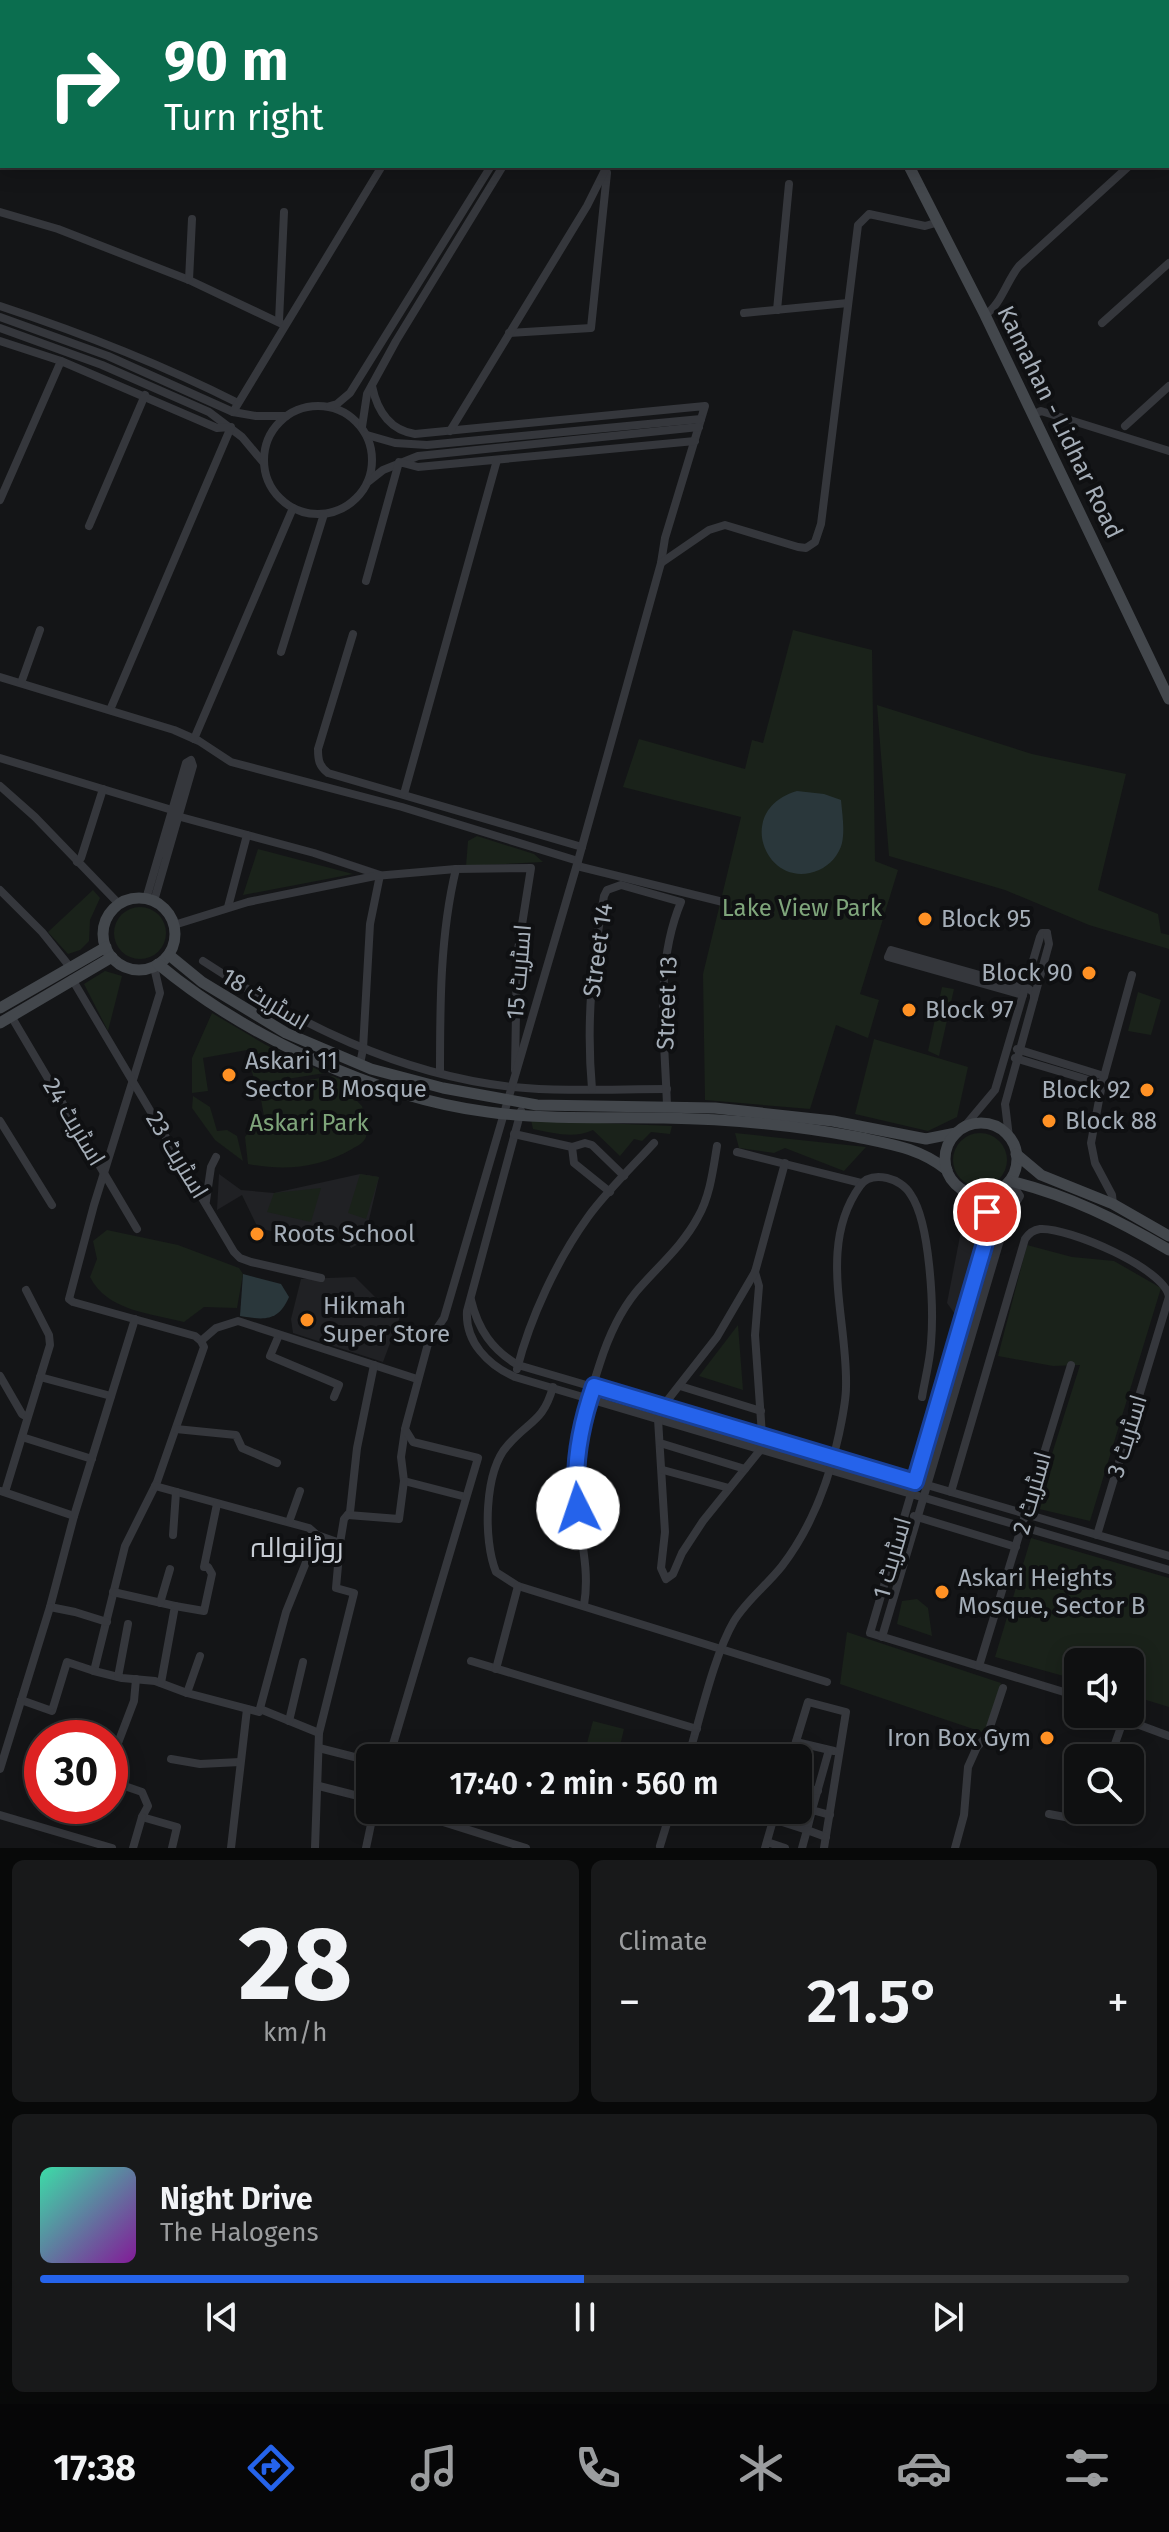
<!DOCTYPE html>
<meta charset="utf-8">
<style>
:root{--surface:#0f1011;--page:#18191a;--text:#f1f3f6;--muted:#9b9d9f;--line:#2f3031;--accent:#2563eb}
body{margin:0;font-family:"Fira Sans",Cairo,sans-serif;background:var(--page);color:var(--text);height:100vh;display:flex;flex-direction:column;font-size:30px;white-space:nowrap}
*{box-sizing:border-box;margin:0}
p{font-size:26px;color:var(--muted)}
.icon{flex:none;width:44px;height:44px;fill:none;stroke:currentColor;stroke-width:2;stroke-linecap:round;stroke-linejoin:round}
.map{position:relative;height:1848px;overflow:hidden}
.details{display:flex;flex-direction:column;gap:12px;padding:12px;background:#080909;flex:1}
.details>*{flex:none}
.banner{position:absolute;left:0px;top:0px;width:1170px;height:168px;box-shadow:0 4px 20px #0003,0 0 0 2px var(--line);background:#0b6e4f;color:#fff;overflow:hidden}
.controls{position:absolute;left:1064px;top:1648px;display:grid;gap:16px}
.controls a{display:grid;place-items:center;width:80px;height:80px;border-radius:12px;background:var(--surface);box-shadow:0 4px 20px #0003,0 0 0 2px var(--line);font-size:40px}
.speed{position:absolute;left:24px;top:1720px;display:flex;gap:16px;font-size:40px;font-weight:700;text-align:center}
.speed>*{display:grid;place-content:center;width:104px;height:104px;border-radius:50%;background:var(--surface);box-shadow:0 4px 20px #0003,0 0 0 2px var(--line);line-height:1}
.speed .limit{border:12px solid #d22;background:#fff;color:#111}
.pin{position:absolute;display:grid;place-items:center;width:68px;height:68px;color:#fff;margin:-34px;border:4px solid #fff;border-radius:50%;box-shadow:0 2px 8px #0007}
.me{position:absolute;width:88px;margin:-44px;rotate:356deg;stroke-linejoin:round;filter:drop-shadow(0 0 6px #0008)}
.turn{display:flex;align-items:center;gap:28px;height:168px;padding:0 32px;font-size:36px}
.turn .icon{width:104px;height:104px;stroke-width:2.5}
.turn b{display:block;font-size:56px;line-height:68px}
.big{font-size:60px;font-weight:600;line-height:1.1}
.details .card{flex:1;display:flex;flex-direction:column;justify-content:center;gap:12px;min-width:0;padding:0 28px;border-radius:12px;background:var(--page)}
.details .dial{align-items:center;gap:0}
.dial b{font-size:104px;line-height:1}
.song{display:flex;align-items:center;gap:24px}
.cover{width:96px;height:96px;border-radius:12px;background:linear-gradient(135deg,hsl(160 70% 55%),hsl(290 70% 35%))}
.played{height:8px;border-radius:4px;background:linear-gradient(90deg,var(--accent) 50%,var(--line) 50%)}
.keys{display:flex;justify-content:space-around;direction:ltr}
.heat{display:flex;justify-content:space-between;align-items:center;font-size:44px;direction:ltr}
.details .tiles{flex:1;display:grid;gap:12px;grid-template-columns:1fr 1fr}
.card:last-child{grid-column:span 2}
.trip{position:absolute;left:356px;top:1744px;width:456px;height:80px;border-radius:12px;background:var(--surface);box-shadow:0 4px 20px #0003,0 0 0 2px var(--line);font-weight:600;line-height:80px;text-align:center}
.tabs{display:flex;height:128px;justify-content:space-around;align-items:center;background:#060607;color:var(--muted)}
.tabs .icon{width:56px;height:56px}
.tabs .active{color:var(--accent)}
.tabs b{font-size:36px;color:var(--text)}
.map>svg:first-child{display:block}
</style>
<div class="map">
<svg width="1169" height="1848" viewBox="0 0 1169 1848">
<rect width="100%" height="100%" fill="#141517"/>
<g fill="#202124">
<path d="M219,1174L241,1190L274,1193L360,1174L379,1177L364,1241L351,1248L340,1230L308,1240L258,1228L242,1195L217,1210Z"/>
<path d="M976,1221L981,1245L964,1301L955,1314L947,1303L962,1226Z"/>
<path d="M355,1277L381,1303L401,1314L383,1362L293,1333L291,1319L301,1279Z"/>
</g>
<g fill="#1a221a">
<path d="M793,630L872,650L875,861L898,870L860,994L879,1000L868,1038L836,1025L810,1109L705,1100L703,974L741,817L623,787L639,739L745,769L752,740L763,743Z"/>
<path d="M877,705L1032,754L1126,774L1098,890L1158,914L1161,933L1169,935V949L1089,925L1005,890L889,856Z"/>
<path d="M477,836L534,854L543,862L466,866L468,841Z"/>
<path d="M258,849L353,874L243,895Z"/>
<path d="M93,890L100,898L90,920L89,941L80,950L68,954L48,932Z"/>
<circle cx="140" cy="933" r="26"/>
<path d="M105,971L122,976L108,1031L84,984Z"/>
<path d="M942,987L954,989L939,1056L928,1051Z"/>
<path d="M1138,992L1161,1000L1151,1035L1128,1031Z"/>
<path d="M212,1013L266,1045L325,1073L255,1084L247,1050L203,1058L208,1091L192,1093V1058Z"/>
<path d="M874,1039L968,1067L957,1117L928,1131L855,1114Z"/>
<path d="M333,1076L349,1083L357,1101L362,1106C364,1114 368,1129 366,1137C364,1143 357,1146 352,1149C320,1168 284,1171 248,1164L245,1137L254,1125L265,1122L259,1088Z"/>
<path d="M193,1096L210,1107L217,1131L227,1130L237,1136L243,1161L215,1140L192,1108Z"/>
<path d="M531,1120L672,1126L670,1134L651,1132L642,1141L634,1139L620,1156L593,1130C573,1139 554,1133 533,1129Z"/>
<path d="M735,1133L866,1147L844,1171L785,1148L774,1153L739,1148Z"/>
<circle cx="980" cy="1160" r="27"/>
<path d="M360,1174L379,1177L366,1219L348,1213Z"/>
<path d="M321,1188L311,1222L267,1212L274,1193Z"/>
<path d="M107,1230L178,1245L239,1268L243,1274L237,1308L204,1307L184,1322C150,1313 107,1311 90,1277L97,1259L93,1241Z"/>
<path d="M1027,1245L1072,1257L1114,1261L1161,1288L1090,1521L1035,1508L1080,1365L1053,1366L998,1356Z"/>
<path d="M738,1325L743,1390L699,1376Z"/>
<path d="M1031,1538L1169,1578V1707L1130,1695V1662H1078V1680L995,1657Z"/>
<path d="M917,1599L928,1608L932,1636L897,1624L902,1601Z"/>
<path d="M847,1632L1001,1683L985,1733L840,1684Z"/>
<path d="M593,1721L624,1729L617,1758H583Z"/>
</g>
<g fill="#2a373b">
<path d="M797,791L824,794L841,800C842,813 845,829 842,843C839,855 830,865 819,870C767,893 732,810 797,791Z"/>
<path d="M243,1274L281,1284L289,1297C278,1322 264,1320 240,1316Z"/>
</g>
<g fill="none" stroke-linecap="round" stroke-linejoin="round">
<g stroke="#35373c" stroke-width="8">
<path d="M521,2V0"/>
<path d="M531,2V0"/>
<path d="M627,2V0"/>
<path d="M786,2L791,0"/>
<path d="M1030,2L1032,0"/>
<path d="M1165,2L1167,0"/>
<path d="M1168,131L1169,130"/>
<path d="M0,212L58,229L189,280L284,325"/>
<path d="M189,280L192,219"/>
<path d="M0,306C82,333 161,364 238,403"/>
<path d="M777,310L789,184"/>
<path d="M744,313L848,303"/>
<path d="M985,315C1001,305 1007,280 1019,266L1129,166"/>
<path d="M0,317L108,356L233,412L256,416H286"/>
<path d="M279,321L284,212"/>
<path d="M1102,323L1169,263"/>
<path d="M0,328L102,365L209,412L242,437L263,462"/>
<path d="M509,333L591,328L607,173"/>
<path d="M0,341L61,361"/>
<path d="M372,386C377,410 389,430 415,434L705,406L665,538L661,563"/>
<circle cx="318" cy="460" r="54"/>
<path d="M330,406L337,404L350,393L491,166"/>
<path d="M233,412L382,166"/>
<path d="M1032,415L1041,411L1169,451"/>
<path d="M1125,426L1169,386"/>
<path d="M362,427L367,394L396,341L503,166"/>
<path d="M450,431L587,206L607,166"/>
<path d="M367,435L395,443L427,445L701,419"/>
<path d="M369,481L383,470L418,456L699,427"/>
<path d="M0,500L61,361L217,428L231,427L110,710"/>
<path d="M89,526L145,395"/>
<path d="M366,581L399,462L418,467L695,441"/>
<path d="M353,634L318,749C318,760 319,766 328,773L582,847"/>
<path d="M281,652L324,514"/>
<path d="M0,677L174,730L199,741L231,762L402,807L578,861"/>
<path d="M21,683L40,630"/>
<path d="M194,739L293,508"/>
<path d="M0,758L172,810L177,816L314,853L380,875L370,924L363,1049L360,1064"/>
<path d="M0,786L35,817L119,904"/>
<path d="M404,794L497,460"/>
<path d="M77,862L81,858L103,789"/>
<path d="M577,866L723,902"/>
<path d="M0,890L42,932L70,967"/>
<path d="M146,899L186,763L191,760L193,766L154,901"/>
<path d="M228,907L247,835"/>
<path d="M174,925L248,902L375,876L456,869L531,868L517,956L515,1070"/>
<path d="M203,961C297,1023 399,1075 513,1087C563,1092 616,1089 667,1089"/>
<path d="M154,967L160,993L94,1205L69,1299L73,1302L195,1336L201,1341L204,1347L157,1482L125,1546L94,1671L122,1678L155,1681L187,1693L259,1712L286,1612L317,1535"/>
<path d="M72,979L234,1252L240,1258L251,1262L321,1278"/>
<path d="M1023,995L888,957L891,950L1029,989L1034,993V998"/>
<path d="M11,1016L137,1229"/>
<path d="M1017,1049L1104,1076"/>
<path d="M1015,1058L1102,1084"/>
<path d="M440,1072C440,1005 440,935 456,869"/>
<path d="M592,1089C586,1022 592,962 604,896L607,890L621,885L681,902C654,966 665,1039 667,1106"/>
<path d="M521,1111L467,1311C465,1342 488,1365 515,1377L1169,1570"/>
<path d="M0,1121L52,1205"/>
<path d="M964,1127L995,1090L1040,937L1042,933H1047"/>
<path d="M514,1134L572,1147"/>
<path d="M1009,1137L1005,1104L1049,944L1047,933"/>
<path d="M737,1152L861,1183"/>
<path d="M610,1192L574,1163L572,1147L585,1143L592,1145L624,1176"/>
<path d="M980,1195L989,1222L987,1236L870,1633L1077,1696"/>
<path d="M206,1201L211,1167L216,1157"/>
<path d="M1113,1204L1112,1195L1095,1163L1091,1143L1102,1084L1132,975"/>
<path d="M755,1272L759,1286L755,1335L762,1435"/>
<path d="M471,1300C478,1329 492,1350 518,1365L1169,1556"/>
<path d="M279,1335L270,1356L339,1385L334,1397"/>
<path d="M201,1341L216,1328L238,1321L417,1379"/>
<path d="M517,1369C530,1318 557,1260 588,1217C607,1191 632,1167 654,1143"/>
<path d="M0,1376L22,1414L27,1417"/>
<path d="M40,1377L111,1396"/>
<path d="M680,1386L761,1411"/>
<path d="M553,1387C543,1422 530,1420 508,1445C484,1471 483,1540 496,1572L518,1586L827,1682"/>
<path d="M663,1406L717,1337L755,1272L785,1163"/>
<path d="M658,1419L665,1532L661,1568L666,1579L673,1574L682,1553L703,1521L761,1449"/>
<path d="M176,1429L236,1435L242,1448L277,1463"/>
<path d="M405,1430L401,1457L404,1481L466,1497"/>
<path d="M22,1437L92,1459"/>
<path d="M660,1443L745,1469"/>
<path d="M663,1470L729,1488"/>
<path d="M155,1486L309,1528L317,1535L340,1543L344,1519L350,1512L357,1448L374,1365"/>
<path d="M1,1491L74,1516"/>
<path d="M5,1492L50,1345L49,1335L26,1290"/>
<path d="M951,1492L1025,1239C1029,1233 1033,1230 1040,1229C1068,1227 1166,1269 1169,1297L1097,1535"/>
<path d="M348,1515L399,1519L404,1481"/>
<path d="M914,1516L1016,1547"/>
<path d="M289,1522L300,1491"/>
<path d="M173,1535L176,1492"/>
<path d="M113,1592L175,1606L161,1683"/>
<path d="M160,1603L170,1569"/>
<path d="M584,1605C591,1565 577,1528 575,1489C573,1447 587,1403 600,1363C608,1338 619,1313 636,1292C657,1267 682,1247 698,1217C710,1196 713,1170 717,1146"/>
<path d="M175,1606L204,1611L212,1574L208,1567H204L217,1504"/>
<path d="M107,1622L75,1612L50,1607L74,1516L135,1319"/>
<path d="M882,1637L1006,1220L1020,1196L1010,1181"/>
<path d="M471,1661L697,1729"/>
<path d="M979,1666L1071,1365"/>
<path d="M496,1669L518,1586"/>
<path d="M118,1677L128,1624"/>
<path d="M187,1693L200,1656"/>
<path d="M21,1700L52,1711L67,1662L94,1671"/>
<path d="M260,1709L319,1733L315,1848"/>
<path d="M289,1721L303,1662"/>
<path d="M319,1733L354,1593L336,1588L340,1543"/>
<path d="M796,1742L834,1751"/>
<path d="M319,1748L370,1761"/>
<path d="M829,1750L812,1810L830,1815"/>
<path d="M389,1758L478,1458L413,1442L405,1429L429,1340L444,1318L578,861L661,563L709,530L725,525L798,547L806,548L815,542L821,524L858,225L869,214L925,226L939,222"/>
<path d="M688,1758C700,1719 714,1655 734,1621C747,1600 767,1585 782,1566C811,1528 829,1481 839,1434C842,1419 846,1402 846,1387C848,1320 817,1246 860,1186C866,1177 877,1176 887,1178C896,1180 906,1186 911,1195C930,1223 934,1308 931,1343C930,1361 925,1379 922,1397"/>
<path d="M791,1758L808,1702L846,1712L824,1848"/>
<path d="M1110,1758L1122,1724L1134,1723L1169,1736"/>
<path d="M171,1759L200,1764L240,1762"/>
<path d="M110,1764L134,1701L136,1679"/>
<path d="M0,1769L50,1607"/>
<path d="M110,1781L142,1792L148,1806L142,1817L177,1827L172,1848"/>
<path d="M798,1785L818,1791"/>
<path d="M319,1786L370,1799"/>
<path d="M405,1810L526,1848"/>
<path d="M1049,1814L1086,1821L1092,1817L1094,1810"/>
<path d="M0,1815L112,1848"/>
<path d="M773,1819L807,1830L812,1810"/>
<path d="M767,1842L785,1848"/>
<path d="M660,1846L671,1810"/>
<path d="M133,1848L142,1817"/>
<path d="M231,1848L247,1709"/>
<path d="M366,1848L374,1810"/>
<path d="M765,1848L776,1810"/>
<path d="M802,1848L807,1830L826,1837"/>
<path d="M955,1848L964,1815L968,1767L977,1747L987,1736L1003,1688"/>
</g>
<g stroke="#43474c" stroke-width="11">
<path d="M825,0L826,2"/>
<path d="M909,166L985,315L1169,699"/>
<circle cx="139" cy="934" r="36"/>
<path d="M169,955L202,982L286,1033L371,1069L443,1088L537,1105L715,1108L833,1121L926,1139L956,1133"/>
<path d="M158,964C243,1035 377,1098 488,1112C546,1120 605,1117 664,1118C728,1119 793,1125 857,1137C890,1144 920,1148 947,1170"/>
<path d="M0,1008L106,947"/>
<path d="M0,1023L112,957"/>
<circle cx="981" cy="1159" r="36"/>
<path d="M1016,1154L1041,1175L1113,1204L1169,1236"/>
<path d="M1010,1181C1068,1195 1118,1220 1169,1250"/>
</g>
</g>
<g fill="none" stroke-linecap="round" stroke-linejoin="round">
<g stroke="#184099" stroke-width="20">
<path id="route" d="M578,1508C572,1466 580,1426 594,1386L915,1482L987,1236V1212"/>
</g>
<use href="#route" stroke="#2563eb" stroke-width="14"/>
</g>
<g fill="#ff9124" stroke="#0f1012" stroke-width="3">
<circle cx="925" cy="919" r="8"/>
<circle cx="1089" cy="973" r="8"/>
<circle cx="909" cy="1010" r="8"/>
<circle cx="229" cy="1075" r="8"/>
<circle cx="1147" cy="1090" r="8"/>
<circle cx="1049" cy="1121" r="8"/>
<circle cx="257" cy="1234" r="8"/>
<circle cx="307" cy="1320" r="8"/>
<circle cx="942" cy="1592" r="8"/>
<circle cx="1047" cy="1738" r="8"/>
</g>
<g text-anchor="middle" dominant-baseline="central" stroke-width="8" stroke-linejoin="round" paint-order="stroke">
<g font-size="24" fill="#a5aeb8" stroke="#0f1012">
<text transform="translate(1060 422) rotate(64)">Kamahan - Lidhar Road</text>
<text transform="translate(598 950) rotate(-82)">Street 14</text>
<text transform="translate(519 972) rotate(-85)">اسٹریٹ 15</text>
<text transform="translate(265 999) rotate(31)">اسٹریٹ 18</text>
<text transform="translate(667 1003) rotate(-88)">Street 13</text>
<text transform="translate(74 1122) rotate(59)">اسٹریٹ 24</text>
<text transform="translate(177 1155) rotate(59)">اسٹریٹ 23</text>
<text transform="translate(1127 1436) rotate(-73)">اسٹریٹ 3</text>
<text transform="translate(1032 1493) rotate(-74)">اسٹریٹ 2</text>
<text transform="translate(892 1558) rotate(-74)">اسٹریٹ 1</text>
</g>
<g font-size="24" fill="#7fa57b" stroke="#0f1012">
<text x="802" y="908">Lake View Park</text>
<text x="309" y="1123">Askari Park</text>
</g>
<g font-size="24" fill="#a5aeb8" stroke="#0f1012" text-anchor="start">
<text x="941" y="919">Block 95</text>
<text x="1073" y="973" text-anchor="end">Block 90</text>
<text x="925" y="1010">Block 97</text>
<text x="245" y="1061">Askari 11<tspan x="245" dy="28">Sector B Mosque</tspan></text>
<text x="1131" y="1090" text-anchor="end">Block 92</text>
<text x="1065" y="1121">Block 88</text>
<text x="273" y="1234">Roots School</text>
<text x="323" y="1306">Hikmah<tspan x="323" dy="28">Super Store</tspan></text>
<text x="958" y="1578">Askari Heights<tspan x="958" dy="28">Mosque, Sector B</tspan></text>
<text x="1031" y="1738" text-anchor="end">Iron Box Gym</text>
</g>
<g font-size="28" fill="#c7ccd4" stroke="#0f1012">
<text x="297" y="1547">روڑانوالہ</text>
</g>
</g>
</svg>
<div class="controls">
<a><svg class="icon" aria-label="sound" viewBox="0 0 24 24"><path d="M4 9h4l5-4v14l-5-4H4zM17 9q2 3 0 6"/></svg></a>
<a><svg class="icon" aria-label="search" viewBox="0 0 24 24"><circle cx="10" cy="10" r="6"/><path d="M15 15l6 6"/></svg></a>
</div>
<div class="speed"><div class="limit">30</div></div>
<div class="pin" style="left:987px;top:1212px;background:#d93025"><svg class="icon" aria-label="arrive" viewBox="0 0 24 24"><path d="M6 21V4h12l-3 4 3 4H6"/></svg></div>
<svg class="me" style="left:578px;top:1508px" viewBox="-20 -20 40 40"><circle r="19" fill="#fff"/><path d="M0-13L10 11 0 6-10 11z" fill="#2563eb"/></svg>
<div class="trip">17:40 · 2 min · 560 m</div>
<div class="banner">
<div class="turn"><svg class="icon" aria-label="right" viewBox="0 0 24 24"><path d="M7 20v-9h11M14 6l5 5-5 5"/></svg><div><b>90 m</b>Turn right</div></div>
</div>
</div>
<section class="details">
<div class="tiles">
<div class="card dial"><b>28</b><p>km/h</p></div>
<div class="card"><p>Climate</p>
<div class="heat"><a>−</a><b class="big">21.5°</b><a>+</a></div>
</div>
<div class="card">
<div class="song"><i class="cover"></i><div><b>Night Drive</b><p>The Halogens</p></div></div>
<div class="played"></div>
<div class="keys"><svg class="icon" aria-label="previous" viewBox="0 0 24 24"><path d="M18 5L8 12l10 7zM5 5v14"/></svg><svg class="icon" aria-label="pause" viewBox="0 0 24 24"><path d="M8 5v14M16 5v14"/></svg><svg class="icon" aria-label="next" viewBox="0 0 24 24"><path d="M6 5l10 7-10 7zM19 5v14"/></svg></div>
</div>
</div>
</section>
<nav class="tabs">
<b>17:38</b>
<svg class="icon active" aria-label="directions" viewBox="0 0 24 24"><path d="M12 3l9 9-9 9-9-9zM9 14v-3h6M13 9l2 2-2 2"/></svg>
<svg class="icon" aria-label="music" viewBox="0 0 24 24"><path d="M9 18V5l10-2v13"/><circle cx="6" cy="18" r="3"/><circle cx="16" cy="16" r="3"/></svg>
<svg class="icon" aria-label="phone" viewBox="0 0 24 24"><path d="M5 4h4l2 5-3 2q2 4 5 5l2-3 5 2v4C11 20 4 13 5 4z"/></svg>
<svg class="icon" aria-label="climate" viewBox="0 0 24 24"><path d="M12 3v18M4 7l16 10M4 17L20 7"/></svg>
<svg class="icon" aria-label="car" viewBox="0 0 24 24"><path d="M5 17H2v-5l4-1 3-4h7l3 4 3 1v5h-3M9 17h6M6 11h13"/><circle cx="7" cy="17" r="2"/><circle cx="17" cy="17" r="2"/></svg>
<svg class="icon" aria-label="filters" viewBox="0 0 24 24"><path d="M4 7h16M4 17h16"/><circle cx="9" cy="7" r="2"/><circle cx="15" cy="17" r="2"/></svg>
</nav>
